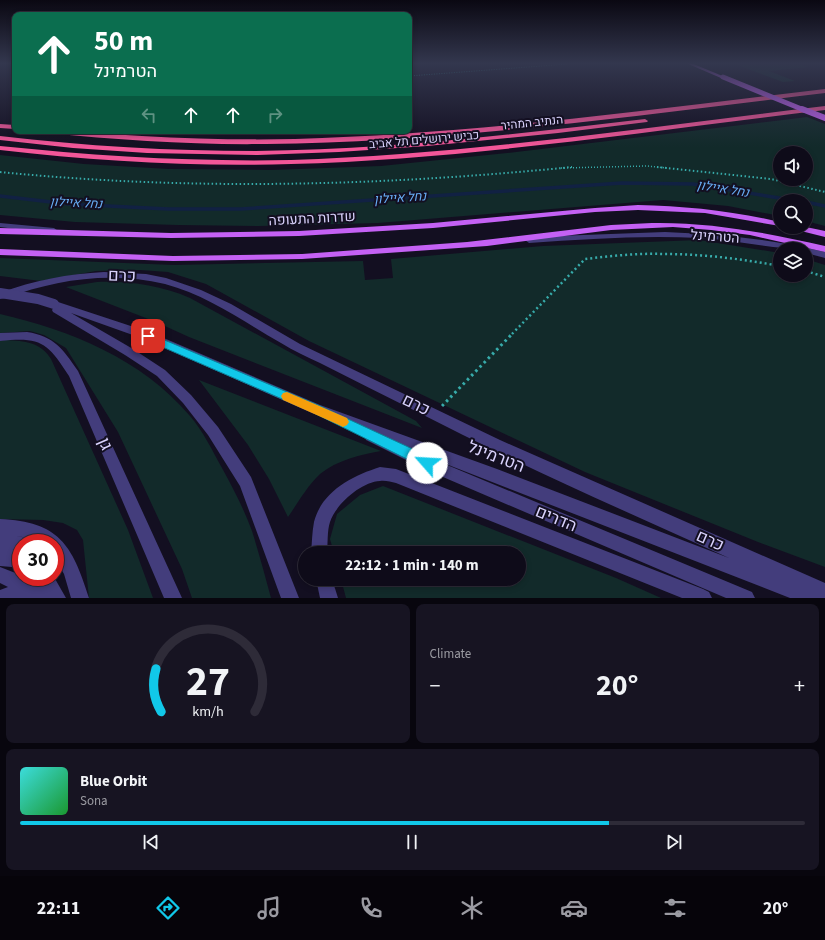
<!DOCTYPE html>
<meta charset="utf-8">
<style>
:root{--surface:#0e0b19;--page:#171422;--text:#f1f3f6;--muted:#9b9ba2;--line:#2e2b38;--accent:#11c8e9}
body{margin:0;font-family:"Source Sans 3",Heebo,sans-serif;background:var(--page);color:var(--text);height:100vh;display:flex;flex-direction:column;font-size:15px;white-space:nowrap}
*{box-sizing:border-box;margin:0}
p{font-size:13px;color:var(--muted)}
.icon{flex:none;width:22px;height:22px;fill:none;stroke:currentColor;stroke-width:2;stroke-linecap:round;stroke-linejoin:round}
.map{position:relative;height:598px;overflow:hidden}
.sheet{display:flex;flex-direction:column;gap:6px;padding:6px;background:#08060e;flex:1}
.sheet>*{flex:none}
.banner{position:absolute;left:12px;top:12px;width:400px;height:122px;border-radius:8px;box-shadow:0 2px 6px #0003,0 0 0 1px var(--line);background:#0b6e4f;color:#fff;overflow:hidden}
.fabs{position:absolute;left:773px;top:146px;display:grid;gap:8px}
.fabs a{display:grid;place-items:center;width:40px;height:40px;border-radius:50%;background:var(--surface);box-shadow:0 2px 6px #0003,0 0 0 1px var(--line);font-size:20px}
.speed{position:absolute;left:12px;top:534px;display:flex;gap:8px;font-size:20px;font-weight:700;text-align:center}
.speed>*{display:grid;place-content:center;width:52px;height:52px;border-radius:50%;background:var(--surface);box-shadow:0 2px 6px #0003,0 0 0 1px var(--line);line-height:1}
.speed .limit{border:6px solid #d22;background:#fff;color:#111}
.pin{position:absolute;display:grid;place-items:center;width:34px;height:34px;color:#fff;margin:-17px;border-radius:8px;box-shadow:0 2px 6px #0006}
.me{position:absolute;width:44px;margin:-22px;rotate:296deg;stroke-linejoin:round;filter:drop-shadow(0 0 3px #0008)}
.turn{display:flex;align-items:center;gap:14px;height:84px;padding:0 16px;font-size:18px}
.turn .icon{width:52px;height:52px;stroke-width:2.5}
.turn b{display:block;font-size:28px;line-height:34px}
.lanes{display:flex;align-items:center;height:38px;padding:0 16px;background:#0003;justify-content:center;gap:20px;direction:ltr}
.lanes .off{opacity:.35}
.big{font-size:30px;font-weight:700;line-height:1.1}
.sheet .tile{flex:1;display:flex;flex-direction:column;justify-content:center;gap:6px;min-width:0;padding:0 14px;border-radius:8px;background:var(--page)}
.sheet .dial{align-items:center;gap:0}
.dial svg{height:104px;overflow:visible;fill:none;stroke:var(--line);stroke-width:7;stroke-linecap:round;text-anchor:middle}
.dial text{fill:var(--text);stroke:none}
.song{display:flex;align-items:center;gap:12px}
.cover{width:48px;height:48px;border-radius:6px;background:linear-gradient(135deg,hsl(180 70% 55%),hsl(130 70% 35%))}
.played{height:4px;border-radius:2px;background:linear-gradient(90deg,var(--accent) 75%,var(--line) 75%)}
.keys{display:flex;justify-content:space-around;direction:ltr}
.heat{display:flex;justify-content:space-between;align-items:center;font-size:22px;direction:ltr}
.sheet .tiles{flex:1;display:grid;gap:6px;grid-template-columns:1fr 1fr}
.tile:last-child{grid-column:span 2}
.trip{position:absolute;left:298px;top:546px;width:228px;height:40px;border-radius:20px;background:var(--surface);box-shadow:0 2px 6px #0003,0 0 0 1px var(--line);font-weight:700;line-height:40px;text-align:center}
.tab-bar{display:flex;height:64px;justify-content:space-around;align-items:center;background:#06040a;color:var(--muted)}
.tab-bar .icon{width:28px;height:28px}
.tab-bar .on{color:var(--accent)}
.tab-bar b{font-size:18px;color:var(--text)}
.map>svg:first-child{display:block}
</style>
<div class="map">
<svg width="825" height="598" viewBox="0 0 825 598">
<rect width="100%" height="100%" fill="#130f21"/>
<g fill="#122a2a" fill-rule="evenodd">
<path d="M732,63H796L809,67L769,71L795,81L783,82Z"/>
<path d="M807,117L825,124V226L806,221V201H780V216L728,206L663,200L378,223L259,226L178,225L75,222L0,215V155L84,164L169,169L271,170L381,166L507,153ZM780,153H806V179H780Z"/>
<path d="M699,240L780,253V275H806V259L825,265V567L758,542L585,472L309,341L206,284L168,272L140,270L96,271L41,281L0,276V258L174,265L363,261L365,280L393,278L391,259L543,246Z"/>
<path d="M97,282C129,281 160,285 190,298L416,421L422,428L189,337L156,322L66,287Z"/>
<path d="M0,314C70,330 142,359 190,416C203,431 212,450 222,468C233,488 244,509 252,531C259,553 265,576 271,598H192L182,569L118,432L66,348L44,335L30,331L0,333Z"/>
<path d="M6,340C25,341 40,342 51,359L128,530L153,598H89L83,540L77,530L63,523L43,520L0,519V341Z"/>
<path d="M199,380L381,451C360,455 337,460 320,474C307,486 298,503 288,517L269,479L248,445Z"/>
<path d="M383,486L616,578L661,598H346L341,579H519V553H334L330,539L337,514L360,495Z"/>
</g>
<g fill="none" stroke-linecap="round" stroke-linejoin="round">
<g stroke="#112143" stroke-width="3.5">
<path d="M0,196L68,204L168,209H241L622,183L693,184L798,201"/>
<path d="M806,202L825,206"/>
</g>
<path stroke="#37abaa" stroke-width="1" stroke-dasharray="1 1.5" stroke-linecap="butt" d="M409,76L581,63"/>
<path stroke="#37abaa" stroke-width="1.5" stroke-dasharray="1 2" stroke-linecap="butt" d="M561,168L647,166L667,168"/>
<g stroke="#37abaa" stroke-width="2" stroke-dasharray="1.5 2.5" stroke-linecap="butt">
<path d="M657,167L771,179L825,192"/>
<path d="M0,172C190,191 382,186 572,167"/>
</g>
<g stroke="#37abaa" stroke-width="2.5" stroke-dasharray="2 3" stroke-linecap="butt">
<path d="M806,271L825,277"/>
<path d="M512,334L585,259C611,256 638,253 664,254C703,254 742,259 780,266"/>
</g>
<path stroke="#37abaa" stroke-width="3" stroke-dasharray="2.5 3.5" stroke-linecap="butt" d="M442,406L513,333"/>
<g fill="#433d7c" fill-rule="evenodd">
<path d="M0,223L54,228L58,231L54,234L0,227Z"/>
<path d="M665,232C719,234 773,239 825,252V258L806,253V249C771,249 735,240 700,238C643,235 586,239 529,243L525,240L529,237Z"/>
<path d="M104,272L146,274L166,278L201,290L231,304L300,344L500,440L825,583V598H790L428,457L752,592L755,598H726L422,468L366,440L364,436L366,433L312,413L144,339L71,313L133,349L165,370L191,395L218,427L251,477L299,598H281L240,486L208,435L183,403L157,376L125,355L53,312L52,310L54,307L49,304L50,302H58L152,333L320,405L497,469L729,558C656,525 583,493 512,459C448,428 384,395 320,363C307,357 294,351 281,343C244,322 207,295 165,284C112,271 56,279 6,298L0,299V293C34,280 68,274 104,272Z"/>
<path d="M27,332C54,336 63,349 78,371L182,598H164L69,376C47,342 41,337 0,341V333Z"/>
<path d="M380,467L396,469L703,589L709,592L712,598H682L396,483C391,482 385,480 380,481C361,482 336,504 330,522C327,531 328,543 327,553H311C312,543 312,532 314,522C322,491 352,476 380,467Z"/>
<path d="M0,519C59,522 72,544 89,598H71L64,574L55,558V543H41L35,539L16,536L27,538L29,543H21V552L13,551L21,554V570L12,567L0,566Z"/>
<path d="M0,567L18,574L32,584L41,586L37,577H54L66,598H0V590L8,587L0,583Z"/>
<path d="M316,579H332L338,598H320Z"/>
</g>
<g fill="#c461f4" fill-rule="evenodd">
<path d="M686,63H691L725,77L721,78Z"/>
<path d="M638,205C686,206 733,211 780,222V226L705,213L638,210L595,212L433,228L299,236L171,238L0,234V228L171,233L299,231L433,223L595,208Z"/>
<path d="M652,223C711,222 768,233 825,246V252L750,235L711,230L673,227L611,230L487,246L302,259L173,261L0,255V249L173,256L302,254L467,242L611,225Z"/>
<path d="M792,227H806L825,231V237L793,229Z"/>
</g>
<g fill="#f35699" fill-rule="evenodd">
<path d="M825,89V93C640,115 453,142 266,144C193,145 120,140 47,133L43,131C76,131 109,134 142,136C193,139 244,140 295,139C473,134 649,110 825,89Z"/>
<path d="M825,106V110C648,131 470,159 291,164C194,167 96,161 0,150V146C97,156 194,162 291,160C470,154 648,127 825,106Z"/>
<path d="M645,119L648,121L647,122L558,133L427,146L339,152L258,155L147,153L73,148L0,140V136C85,146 170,151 256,151C386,150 516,134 645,119Z"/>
<path d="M0,124L15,125V129L0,128Z"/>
</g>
<path stroke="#433d7c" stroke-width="10" d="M0,293L38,299L54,304"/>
<path stroke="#c461f4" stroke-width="5" d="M723,77L804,110"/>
<path stroke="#c461f4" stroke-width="6" d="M802,109L825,118"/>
</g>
<linearGradient id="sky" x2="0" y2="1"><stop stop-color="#0a0812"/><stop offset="0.43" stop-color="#33374e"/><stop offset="1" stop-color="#33374e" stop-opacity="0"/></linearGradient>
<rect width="825" height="147" fill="url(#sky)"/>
<path fill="#11c8e9" stroke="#0b8297" d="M148,333L320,406L432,458L434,463L432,467L427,468L423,467L312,412L144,339L143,336L144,334Z"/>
<path fill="#f59e0b" d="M287,392L347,418L349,422L347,425L343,427L339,425L283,400L281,396L283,393Z"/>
<g text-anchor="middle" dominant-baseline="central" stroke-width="4" stroke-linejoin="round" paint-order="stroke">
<g font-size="12" fill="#d9d2fc" stroke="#130f21">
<text transform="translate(532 123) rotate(-6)">הנתיב המהיר</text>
<text transform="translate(424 140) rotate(-5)">כביש ירושלים תל אביב</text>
</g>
<g font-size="13" font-style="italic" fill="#67acf4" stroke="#130f21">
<text transform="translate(723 189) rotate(9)">נחל איילון</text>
<text transform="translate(400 198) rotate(-4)">נחל איילון</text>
<text transform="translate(76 203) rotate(3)">נחל איילון</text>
</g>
<g font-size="14" fill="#d9d2fc" stroke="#130f21">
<text transform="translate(312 219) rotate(-3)">שדרות התעופה</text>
<text transform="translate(715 237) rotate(4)">הטרמינל</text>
</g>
<g font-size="17" fill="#d9d2fc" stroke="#130f21">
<text transform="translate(122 276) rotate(2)">כרם</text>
<text transform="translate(416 405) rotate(26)">כרם</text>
<text transform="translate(105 444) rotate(66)">גן</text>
<text transform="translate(496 457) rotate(21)">הטרמינל</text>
<text transform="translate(556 519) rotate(22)">הדרים</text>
<text transform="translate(710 541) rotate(24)">כרם</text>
</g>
</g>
</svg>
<div class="fabs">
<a><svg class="icon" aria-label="sound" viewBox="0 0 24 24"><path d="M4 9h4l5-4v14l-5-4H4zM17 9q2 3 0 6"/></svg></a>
<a><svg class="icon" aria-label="search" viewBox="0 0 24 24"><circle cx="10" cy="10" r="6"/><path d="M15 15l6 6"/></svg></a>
<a><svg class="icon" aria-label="layers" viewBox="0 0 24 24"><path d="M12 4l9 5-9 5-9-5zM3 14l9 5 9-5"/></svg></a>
</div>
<div class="speed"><div class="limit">30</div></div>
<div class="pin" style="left:148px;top:336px;background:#d93025"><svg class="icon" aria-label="arrive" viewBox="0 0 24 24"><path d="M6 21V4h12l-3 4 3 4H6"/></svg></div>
<svg class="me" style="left:427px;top:463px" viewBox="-20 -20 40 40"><circle r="19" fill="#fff"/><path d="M0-13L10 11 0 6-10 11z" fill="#11c8e9"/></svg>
<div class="trip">22:12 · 1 min · 140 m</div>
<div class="banner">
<div class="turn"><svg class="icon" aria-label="ahead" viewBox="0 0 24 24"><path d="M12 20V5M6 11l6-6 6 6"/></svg><div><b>50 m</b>הטרמינל</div></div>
<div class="lanes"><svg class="icon off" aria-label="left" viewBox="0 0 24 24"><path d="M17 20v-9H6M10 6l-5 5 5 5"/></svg><svg class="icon" aria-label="ahead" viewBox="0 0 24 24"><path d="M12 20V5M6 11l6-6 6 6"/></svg><svg class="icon" aria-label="ahead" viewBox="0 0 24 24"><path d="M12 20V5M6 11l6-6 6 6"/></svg><svg class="icon off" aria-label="right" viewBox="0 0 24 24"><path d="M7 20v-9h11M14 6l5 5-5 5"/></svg></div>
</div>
</div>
<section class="sheet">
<div class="tiles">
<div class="tile dial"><svg viewBox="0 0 100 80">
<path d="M14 69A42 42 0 1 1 86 69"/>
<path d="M14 69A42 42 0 0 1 10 36" stroke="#11c8e9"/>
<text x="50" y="56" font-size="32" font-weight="700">27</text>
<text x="50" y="72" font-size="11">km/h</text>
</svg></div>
<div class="tile"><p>Climate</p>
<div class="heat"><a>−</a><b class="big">20°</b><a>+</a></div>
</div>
<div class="tile">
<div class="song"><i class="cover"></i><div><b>Blue Orbit</b><p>Sona</p></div></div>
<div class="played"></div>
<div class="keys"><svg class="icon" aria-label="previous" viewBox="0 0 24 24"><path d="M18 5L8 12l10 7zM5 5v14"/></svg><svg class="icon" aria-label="pause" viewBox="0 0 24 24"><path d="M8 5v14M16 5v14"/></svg><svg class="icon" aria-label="next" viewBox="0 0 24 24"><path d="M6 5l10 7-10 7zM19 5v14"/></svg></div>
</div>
</div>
</section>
<nav class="tab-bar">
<b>22:11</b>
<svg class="icon on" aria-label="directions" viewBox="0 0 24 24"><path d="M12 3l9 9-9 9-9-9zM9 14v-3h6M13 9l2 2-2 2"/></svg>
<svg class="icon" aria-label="music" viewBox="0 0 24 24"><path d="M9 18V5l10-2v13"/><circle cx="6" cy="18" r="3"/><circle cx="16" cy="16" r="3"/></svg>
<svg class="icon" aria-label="phone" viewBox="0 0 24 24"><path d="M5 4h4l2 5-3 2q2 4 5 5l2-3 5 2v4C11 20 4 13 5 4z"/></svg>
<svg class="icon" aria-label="climate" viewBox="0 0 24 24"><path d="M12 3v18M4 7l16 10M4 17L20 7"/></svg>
<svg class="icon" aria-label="car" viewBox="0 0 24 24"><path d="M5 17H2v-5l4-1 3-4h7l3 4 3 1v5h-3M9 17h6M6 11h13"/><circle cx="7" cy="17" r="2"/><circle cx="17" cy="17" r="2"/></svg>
<svg class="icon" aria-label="filters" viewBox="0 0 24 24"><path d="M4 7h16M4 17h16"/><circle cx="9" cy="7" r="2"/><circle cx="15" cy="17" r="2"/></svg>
<b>20°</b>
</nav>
